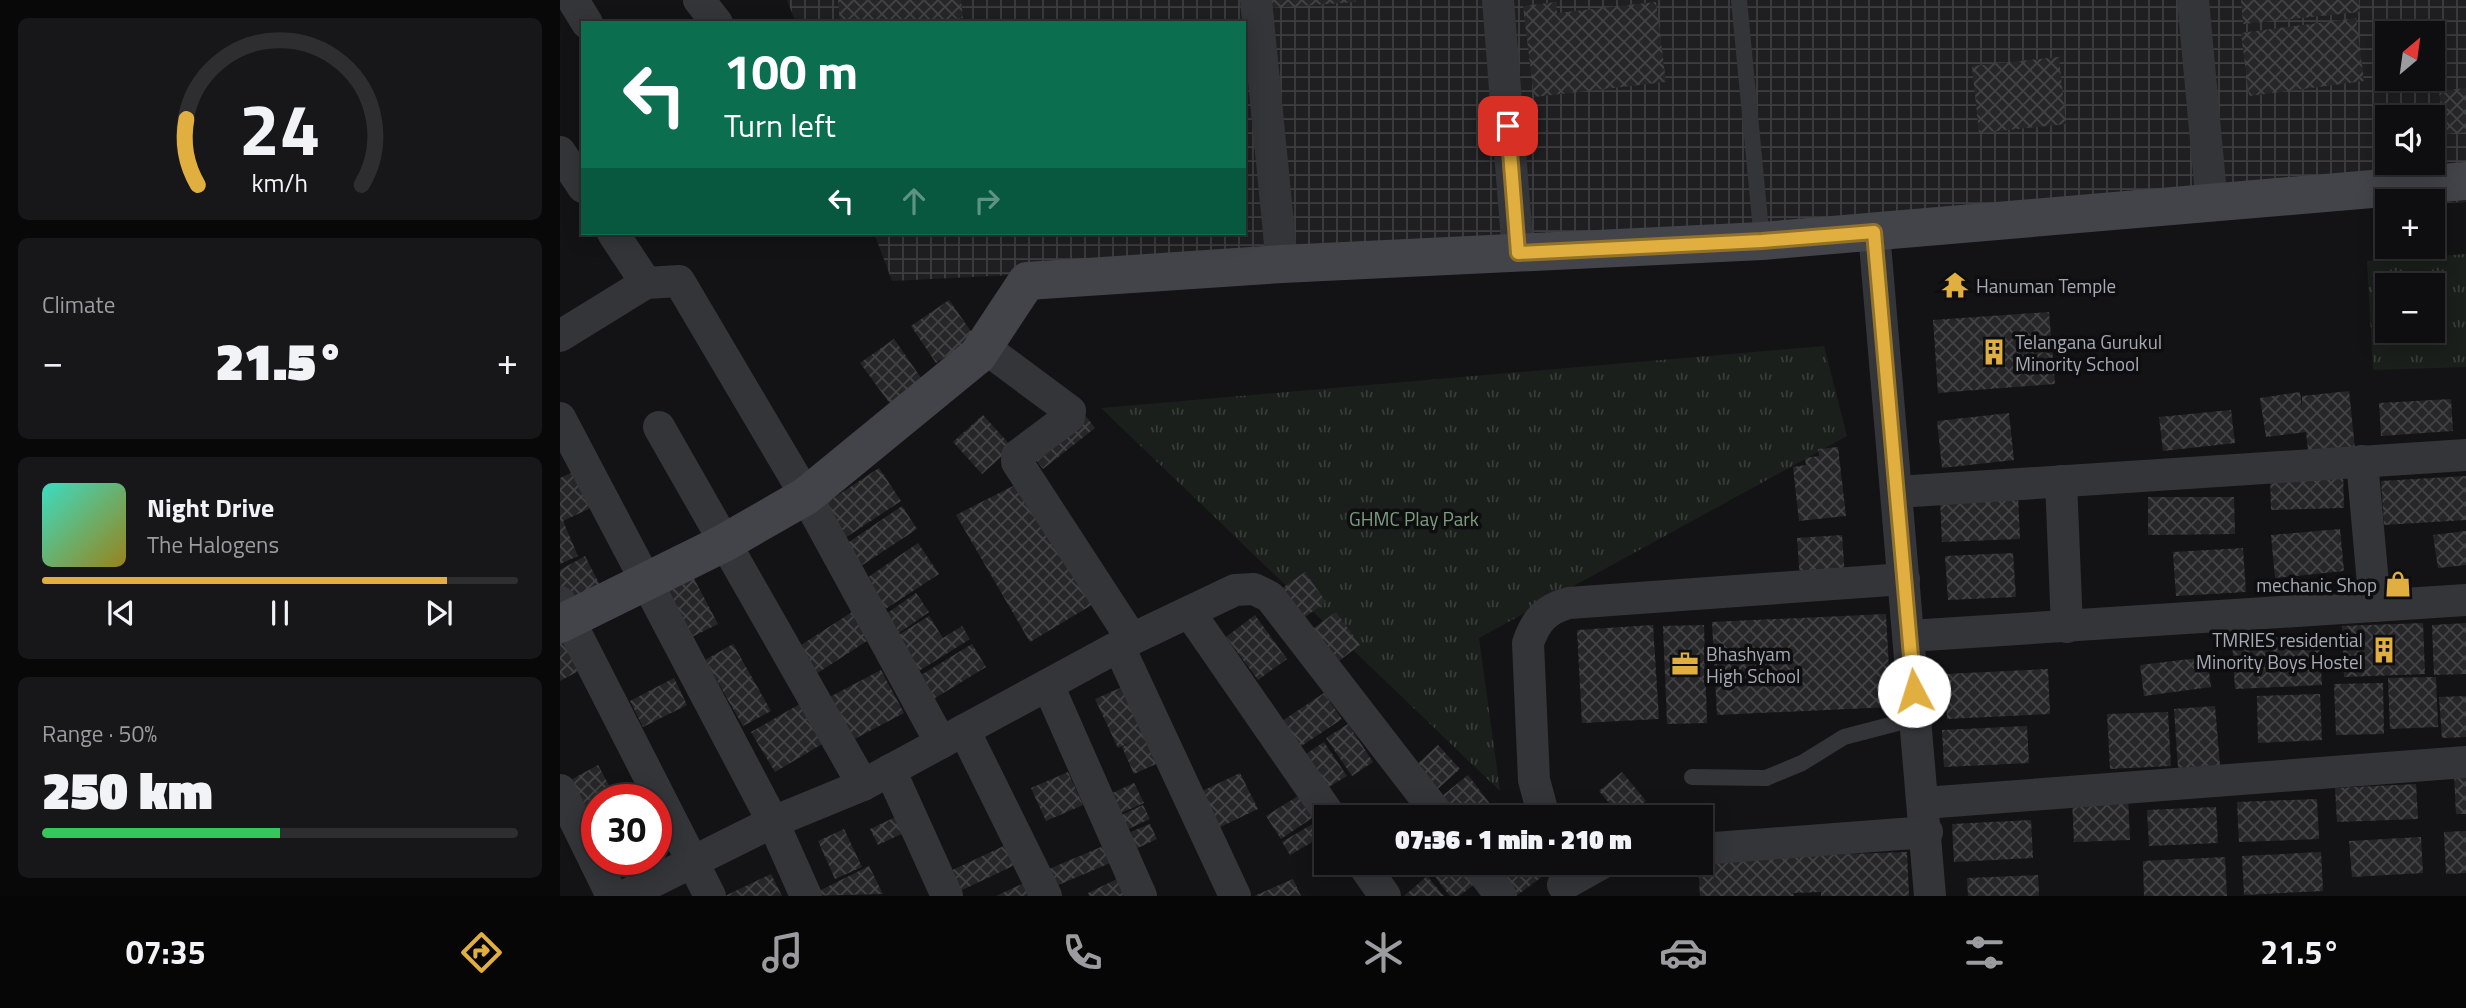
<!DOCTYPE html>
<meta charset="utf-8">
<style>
:root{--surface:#0e0e10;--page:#171719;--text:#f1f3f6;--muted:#9b9c9f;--line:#2e2e30;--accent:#e1af3f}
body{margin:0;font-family:"Titillium Web",sans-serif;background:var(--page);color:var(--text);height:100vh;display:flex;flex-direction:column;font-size:26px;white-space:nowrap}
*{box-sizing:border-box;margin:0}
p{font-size:23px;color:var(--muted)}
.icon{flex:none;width:38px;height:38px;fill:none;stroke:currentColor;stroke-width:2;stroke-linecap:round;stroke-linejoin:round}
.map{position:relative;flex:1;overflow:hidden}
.panel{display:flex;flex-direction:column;gap:18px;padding:18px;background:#080809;width:560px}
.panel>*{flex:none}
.hud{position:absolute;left:21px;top:21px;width:665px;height:214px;border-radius:0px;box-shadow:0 4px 18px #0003,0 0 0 2px var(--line);background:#0b6e4f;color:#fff;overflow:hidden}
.needle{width:46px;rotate:29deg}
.controls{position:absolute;left:1815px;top:21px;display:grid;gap:14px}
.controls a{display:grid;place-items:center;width:70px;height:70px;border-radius:0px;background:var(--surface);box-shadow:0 4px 18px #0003,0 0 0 2px var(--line);font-size:35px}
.speed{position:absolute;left:21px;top:784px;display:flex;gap:14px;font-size:35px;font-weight:700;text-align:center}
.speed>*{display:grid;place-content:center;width:91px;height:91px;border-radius:50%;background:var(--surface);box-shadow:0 4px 18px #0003,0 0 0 2px var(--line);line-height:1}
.speed .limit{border:10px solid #d22;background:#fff;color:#111}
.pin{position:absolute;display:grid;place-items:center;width:60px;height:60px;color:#fff;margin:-30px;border-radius:14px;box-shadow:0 4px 10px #0006}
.me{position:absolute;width:77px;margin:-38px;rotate:355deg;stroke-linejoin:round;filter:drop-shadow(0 0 5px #0008)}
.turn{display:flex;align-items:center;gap:24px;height:147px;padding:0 28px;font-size:32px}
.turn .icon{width:91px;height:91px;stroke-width:2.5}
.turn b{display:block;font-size:49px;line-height:60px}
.lanes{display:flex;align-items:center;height:66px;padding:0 28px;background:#0003;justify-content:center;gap:35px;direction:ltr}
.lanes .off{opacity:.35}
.big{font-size:52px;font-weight:800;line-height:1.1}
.panel .widget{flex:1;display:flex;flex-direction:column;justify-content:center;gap:10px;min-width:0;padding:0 24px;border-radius:10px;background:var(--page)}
.panel .dial{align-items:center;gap:0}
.dial svg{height:182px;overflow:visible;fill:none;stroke:var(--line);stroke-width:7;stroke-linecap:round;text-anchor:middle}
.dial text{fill:var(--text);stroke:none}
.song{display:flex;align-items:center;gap:21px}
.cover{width:84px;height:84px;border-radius:10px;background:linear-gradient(135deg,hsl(170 70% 55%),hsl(50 70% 35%))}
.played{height:7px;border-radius:4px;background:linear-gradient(90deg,var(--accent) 85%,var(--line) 85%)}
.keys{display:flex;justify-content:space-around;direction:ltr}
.heat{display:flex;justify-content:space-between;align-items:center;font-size:38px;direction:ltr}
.charge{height:10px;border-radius:5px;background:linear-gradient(90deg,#34c759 50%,var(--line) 0)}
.trip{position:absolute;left:754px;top:805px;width:399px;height:70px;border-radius:0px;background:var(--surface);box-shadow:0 4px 18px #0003,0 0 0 2px var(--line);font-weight:800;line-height:70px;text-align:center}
.tabs{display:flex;height:112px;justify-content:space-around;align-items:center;background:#060606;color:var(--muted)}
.tabs .icon{width:49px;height:49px}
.tabs .selected{color:var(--accent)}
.tabs b{font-size:32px;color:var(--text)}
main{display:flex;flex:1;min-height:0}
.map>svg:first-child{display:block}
</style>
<main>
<section class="panel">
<div class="widget dial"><svg viewBox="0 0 100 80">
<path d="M14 69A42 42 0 1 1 86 69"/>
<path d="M14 69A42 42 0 0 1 9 40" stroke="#e1af3f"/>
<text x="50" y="56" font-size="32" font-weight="700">24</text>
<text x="50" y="72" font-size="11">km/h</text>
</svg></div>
<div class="widget"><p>Climate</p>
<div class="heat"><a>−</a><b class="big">21.5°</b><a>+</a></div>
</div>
<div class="widget">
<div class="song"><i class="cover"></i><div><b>Night Drive</b><p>The Halogens</p></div></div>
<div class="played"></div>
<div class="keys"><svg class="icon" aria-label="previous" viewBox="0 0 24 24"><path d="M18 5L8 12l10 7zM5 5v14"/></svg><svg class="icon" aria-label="pause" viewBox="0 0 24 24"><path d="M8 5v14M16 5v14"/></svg><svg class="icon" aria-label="next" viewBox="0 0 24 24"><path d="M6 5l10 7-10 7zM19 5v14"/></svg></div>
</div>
<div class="widget"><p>Range · 50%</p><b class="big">250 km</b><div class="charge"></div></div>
</section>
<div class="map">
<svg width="1906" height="896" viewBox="0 0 1906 896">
<defs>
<pattern id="industrial-grid" width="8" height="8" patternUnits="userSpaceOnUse" patternTransform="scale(1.75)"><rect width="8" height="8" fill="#1f1f21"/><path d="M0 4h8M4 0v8" fill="none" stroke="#3d3d3f"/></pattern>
<pattern id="grass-tufts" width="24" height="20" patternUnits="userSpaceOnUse" patternTransform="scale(1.75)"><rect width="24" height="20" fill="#1a1f1b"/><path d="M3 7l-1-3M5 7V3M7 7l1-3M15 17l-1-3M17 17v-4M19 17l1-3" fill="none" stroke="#383d3a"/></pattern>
<pattern id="building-cross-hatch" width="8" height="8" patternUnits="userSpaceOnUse" patternTransform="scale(1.75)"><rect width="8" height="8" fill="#262628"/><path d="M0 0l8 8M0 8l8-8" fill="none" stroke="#424345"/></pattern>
</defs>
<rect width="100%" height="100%" fill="#131315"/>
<path fill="url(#industrial-grid)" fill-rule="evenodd" d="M227,0H1906V202L332,281L314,233H684V23H236ZM1827,33H1872V79H1827ZM1827,117H1872V163H1827Z"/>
<g fill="url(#grass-tufts)" fill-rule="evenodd">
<path d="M1906,254V367L1813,370L1807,261ZM1827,285H1872V331H1827Z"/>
<path d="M1264,346L1287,436L919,638L940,791L541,408Z"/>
</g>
<g fill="url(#building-cross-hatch)">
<path d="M278,0H401L403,18L342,23H280Z"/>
<path d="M710,0H796V2L711,8Z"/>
<path d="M1681,0H1799L1800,12L1683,24Z"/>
<path d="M996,2L997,13L1096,2L1106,82L974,97L963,6Z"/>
<path d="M1796,18L1804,81L1689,96L1681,33Z"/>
<path d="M1499,57L1506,124L1419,133L1412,66Z"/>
<path d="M1906,88V132L1884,134L1879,91Z"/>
<path d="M389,300L415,337L376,363L351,326Z"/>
<path d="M1489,312L1495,384L1378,393L1373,320Z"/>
<path d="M334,339L364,382L331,405L300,363Z"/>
<path d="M1789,391L1796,458L1749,460L1746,432L1706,437L1700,398L1740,392L1742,408V396Z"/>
<path d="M1891,399L1893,431L1821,436L1819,403Z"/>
<path d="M1671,410L1675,443L1603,451L1599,417Z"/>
<path d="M1449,413L1454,460L1382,468L1377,421Z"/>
<path d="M423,415L452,447L422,474L393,442Z"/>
<path d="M525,415L535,428L483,469L473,456Z"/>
<path d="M1278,447L1286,516L1239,521L1233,467L1246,465L1245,458L1259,456L1258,449Z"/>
<path d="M319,468L341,501L282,540L260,507Z"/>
<path d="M20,469L37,505L3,521L18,556L0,564V478Z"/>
<path d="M1783,472L1784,508L1711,510L1710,474Z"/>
<path d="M1906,476V520L1824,525L1821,481Z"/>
<path d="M459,483L535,603L470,642L396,515Z"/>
<path d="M1458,495L1460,539L1382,542L1380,499Z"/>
<path d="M1588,497H1674L1675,534L1588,535Z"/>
<path d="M342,506L357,529L298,568L283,546Z"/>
<path d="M1780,529L1784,571L1715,578L1711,535Z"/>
<path d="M1906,531V565L1878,568L1873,535Z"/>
<path d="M1282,535L1285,577L1240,581L1237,538Z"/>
<path d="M358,543L379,574L324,610L304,580Z"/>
<path d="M1683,548L1686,592L1616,596L1613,552Z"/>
<path d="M1453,553L1456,597L1388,600L1385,556Z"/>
<path d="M25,556L44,593L12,609L0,585V570Z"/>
<path d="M745,572L766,602L738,622L717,592Z"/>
<path d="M131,573L158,624L126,640L99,589Z"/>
<path d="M356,593L369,612L339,633L326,614Z"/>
<path d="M295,610L313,637L256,674L238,647Z"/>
<path d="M776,612L800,645L771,667L747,633Z"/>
<path d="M1326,614L1331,707L1157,715L1152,622Z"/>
<path d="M695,615L727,659L698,680L666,637Z"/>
<path d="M369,616L383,638L402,626L410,639L354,674L332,639Z"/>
<path d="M1863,623L1865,674L1784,677L1782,626Z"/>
<path d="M1906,623V674L1874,675L1872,625Z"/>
<path d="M1093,625L1099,719L1022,723L1017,630Z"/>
<path d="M1144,625L1147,723L1107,724L1103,626Z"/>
<path d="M1759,635L1762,685L1675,689L1672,639Z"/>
<path d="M0,637L24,668L0,681Z"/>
<path d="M173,644L211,711L183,726L145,660Z"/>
<path d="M412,644L426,667L367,703L353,680Z"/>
<path d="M1647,657L1651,687L1584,696L1580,665Z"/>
<path d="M1488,669L1490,714L1387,719L1385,674Z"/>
<path d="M321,670L344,713L285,744L262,701Z"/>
<path d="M1876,677L1878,727L1830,729L1828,678Z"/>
<path d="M114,678L127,705L83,727L70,701Z"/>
<path d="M1823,683L1824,734L1776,735L1774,684Z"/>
<path d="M569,684L596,764L574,774L562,747L579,738L558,748L535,699Z"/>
<path d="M764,693L782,719L734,751L716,725Z"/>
<path d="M1760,694L1762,740L1698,743L1697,696Z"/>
<path d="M1906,696V737L1882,738L1879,697Z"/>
<path d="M245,701L269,740L215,772L191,732Z"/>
<path d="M1655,706L1660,765L1618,768L1614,709Z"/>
<path d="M1608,712L1611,766L1550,769L1547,714Z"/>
<path d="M788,724L813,762L792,776L766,738Z"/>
<path d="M1467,726L1469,763L1384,767L1382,730Z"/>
<path d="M764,742L787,776L762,791L740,758Z"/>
<path d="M878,745L900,769L873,793L852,769Z"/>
<path d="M38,765L57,800H37V839L5,783Z"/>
<path d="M508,772L523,805L486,821L471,788Z"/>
<path d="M1062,772L1086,801L1067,817H1061L1039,791Z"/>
<path d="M1906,772V814H1896L1894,773Z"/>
<path d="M680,773L698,809L654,830L636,794Z"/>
<path d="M908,775L940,817H891L877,800Z"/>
<path d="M574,783L584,803L557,815L548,795Z"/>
<path d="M1856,784L1858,819L1777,822L1775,788Z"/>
<path d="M738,796L752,818L721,839L706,816Z"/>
<path d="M1568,797L1570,840L1514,842L1512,800Z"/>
<path d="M1757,799L1759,839L1679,842L1677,802Z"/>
<path d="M583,805L590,819L564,831L557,817Z"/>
<path d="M1656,807L1658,843L1589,846L1587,810Z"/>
<path d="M344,813L352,829L318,845L310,829Z"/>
<path d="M761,819L766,834L730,855L722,842Z"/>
<path d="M1471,820L1473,858L1394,862L1392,824Z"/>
<path d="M590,824L597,839L571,851L563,835Z"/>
<path d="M284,829L302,867L275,879L258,841Z"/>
<path d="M1906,831V873L1886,874L1884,832Z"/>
<path d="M1861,837L1863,873L1792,877L1789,841Z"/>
<path d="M448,844L457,864L398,892L388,872Z"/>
<path d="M548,844L555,861L489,889L482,872Z"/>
<path d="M1347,852L1349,896H1261V892L1233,893L1234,896H1140L1138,863L1141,859Z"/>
<path d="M1761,852L1763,891L1684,895L1682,856Z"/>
<path d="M1665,857L1667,896H1584L1583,861Z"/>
<path d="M883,863H904L919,881L899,896H890L871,872Z"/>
<path d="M937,863H984L990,871L956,896L933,865Z"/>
<path d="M309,866L323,894L249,896Z"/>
<path d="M211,874L222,896H165Z"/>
<path d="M1478,875L1479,896H1408L1407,878Z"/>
<path d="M867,876L884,896H844Z"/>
<path d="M561,877L570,896H529L528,893Z"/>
<path d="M733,879L741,896H694Z"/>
<path d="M464,883L470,896H436Z"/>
</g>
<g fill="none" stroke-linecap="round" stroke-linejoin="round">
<g stroke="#343539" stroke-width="16">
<path d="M1179,0L1202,241"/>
<path d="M1132,777L1206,778L1242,763L1284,737L1357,718"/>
</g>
<g stroke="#343539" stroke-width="32">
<path d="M13,0L27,23"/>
<path d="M139,0L157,23"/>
<path d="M696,0L722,264"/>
<path d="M938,0L958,253"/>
<path d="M1633,0L1652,205"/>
<path d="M0,152L23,187"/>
<path d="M1314,232L1370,896"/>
<path d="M53,233L86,283L119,281L246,496L381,743"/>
<path d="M0,336L86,283"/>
<path d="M425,348L510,411L509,417L457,456V462L572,639"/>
<path d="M0,418L213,822L246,896"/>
<path d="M99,427L303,785"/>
<path d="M1802,461L1815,606"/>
<path d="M1501,481L1507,627"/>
<path d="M1337,492L1906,455"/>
<path d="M0,602L150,896"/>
<path d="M630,613L771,817"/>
<path d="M1349,636L1906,600"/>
<path d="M559,647L675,896"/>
<path d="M488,685L581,896"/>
<path d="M404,730L486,896"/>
<path d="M330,770L387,896"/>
<path d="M0,790L52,896"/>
<path d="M1364,803L1906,762"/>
<path d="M984,817L974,780L968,643C976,620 986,609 1009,603L1344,579"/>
<path d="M1141,849L1367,832"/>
<path d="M802,863L825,896"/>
<path d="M916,863L941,896"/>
<path d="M1003,885L1042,863"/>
<path d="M64,896L213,822L303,785L572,639L675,590L694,589L710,597L880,817"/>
</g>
<path stroke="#434449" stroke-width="38" d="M0,624L164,543L246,496L418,355L467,281L722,264L1202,241L1906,181"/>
</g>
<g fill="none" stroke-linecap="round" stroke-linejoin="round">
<g stroke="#927229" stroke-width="18">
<path id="route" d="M948,126L958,253L1202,241L1314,232L1354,691"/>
</g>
<use href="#route" stroke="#e1af3f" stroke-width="12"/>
</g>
<defs>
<g id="temple-bare" transform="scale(2.1)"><path d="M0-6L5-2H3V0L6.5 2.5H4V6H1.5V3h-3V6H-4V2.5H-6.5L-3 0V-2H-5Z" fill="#e1af3f" stroke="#0e0e10" stroke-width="2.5" paint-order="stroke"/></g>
<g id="building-bare" transform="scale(2.1)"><path d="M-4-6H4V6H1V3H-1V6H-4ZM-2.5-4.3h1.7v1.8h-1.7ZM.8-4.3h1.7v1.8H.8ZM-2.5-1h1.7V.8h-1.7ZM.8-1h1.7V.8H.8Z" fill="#e1af3f" stroke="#0e0e10" stroke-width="2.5" paint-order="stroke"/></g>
<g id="shop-bare" transform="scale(2.1)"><path d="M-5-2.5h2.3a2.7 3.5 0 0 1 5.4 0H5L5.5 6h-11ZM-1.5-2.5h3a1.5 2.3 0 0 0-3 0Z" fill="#e1af3f" stroke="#0e0e10" stroke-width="2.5" paint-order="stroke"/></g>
<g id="office-bare" transform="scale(2.1)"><path d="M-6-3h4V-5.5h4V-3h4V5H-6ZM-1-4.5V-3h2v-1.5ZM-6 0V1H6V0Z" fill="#e1af3f" stroke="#0e0e10" stroke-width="2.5" paint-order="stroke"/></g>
</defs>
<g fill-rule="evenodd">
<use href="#temple-bare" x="1395" y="285"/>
<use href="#building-bare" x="1434" y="352"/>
<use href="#shop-bare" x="1838" y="584"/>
<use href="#building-bare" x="1824" y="650"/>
<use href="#office-bare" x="1125" y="664"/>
</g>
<g text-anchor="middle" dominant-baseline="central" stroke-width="7" stroke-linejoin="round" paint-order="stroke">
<g font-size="19" fill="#a6aab4" stroke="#0e0e10" text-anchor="start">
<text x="1416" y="285">Hanuman Temple</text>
<text x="1455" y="341">Telangana Gurukul<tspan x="1455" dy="22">Minority School</tspan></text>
<text x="1817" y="584" text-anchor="end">mechanic Shop</text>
<text x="1803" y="639" text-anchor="end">TMRIES residential<tspan x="1803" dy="22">Minority Boys Hostel</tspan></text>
<text x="1146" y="653">Bhashyam<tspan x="1146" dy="22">High School</tspan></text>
</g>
<g font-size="19" fill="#7f9d81" stroke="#0e0e10">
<text x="854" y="518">GHMC Play Park</text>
</g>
</g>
</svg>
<div class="controls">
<a><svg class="needle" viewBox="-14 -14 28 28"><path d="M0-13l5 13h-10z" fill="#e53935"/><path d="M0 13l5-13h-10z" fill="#9b9c9f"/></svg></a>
<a><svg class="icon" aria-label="sound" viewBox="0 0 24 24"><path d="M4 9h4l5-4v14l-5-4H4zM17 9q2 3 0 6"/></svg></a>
<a>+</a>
<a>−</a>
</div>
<div class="speed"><div class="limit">30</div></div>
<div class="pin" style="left:948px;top:126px;background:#d93025"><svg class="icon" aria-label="arrive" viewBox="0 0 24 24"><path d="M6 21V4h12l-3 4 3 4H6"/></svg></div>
<svg class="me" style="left:1354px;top:691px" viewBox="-20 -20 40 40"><circle r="19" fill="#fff"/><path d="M0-13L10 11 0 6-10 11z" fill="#e1af3f"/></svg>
<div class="trip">07:36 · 1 min · 210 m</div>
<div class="hud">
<div class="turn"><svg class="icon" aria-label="left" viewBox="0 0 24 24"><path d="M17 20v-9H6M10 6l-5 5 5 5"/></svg><div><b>100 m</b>Turn left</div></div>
<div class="lanes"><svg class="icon" aria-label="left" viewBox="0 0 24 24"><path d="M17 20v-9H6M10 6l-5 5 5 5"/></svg><svg class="icon off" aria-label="ahead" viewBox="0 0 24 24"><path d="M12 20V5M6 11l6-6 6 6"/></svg><svg class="icon off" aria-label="right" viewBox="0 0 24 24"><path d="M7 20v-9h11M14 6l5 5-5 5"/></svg></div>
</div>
</div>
</main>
<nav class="tabs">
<b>07:35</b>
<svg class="icon selected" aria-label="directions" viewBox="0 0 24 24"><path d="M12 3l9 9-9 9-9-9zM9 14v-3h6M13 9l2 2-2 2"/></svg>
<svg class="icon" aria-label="music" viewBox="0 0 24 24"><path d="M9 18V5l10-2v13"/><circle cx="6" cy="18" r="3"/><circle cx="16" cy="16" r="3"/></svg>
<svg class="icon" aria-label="phone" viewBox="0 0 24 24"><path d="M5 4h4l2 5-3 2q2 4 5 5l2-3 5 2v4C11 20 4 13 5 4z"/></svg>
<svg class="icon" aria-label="climate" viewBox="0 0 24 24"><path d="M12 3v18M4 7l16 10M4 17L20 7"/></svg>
<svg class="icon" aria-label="car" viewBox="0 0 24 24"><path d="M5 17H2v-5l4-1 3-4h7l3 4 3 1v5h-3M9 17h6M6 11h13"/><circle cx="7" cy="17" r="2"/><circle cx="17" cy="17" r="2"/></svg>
<svg class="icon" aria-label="filters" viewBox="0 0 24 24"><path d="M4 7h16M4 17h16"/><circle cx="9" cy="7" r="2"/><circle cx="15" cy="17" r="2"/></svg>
<b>21.5°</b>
</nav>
